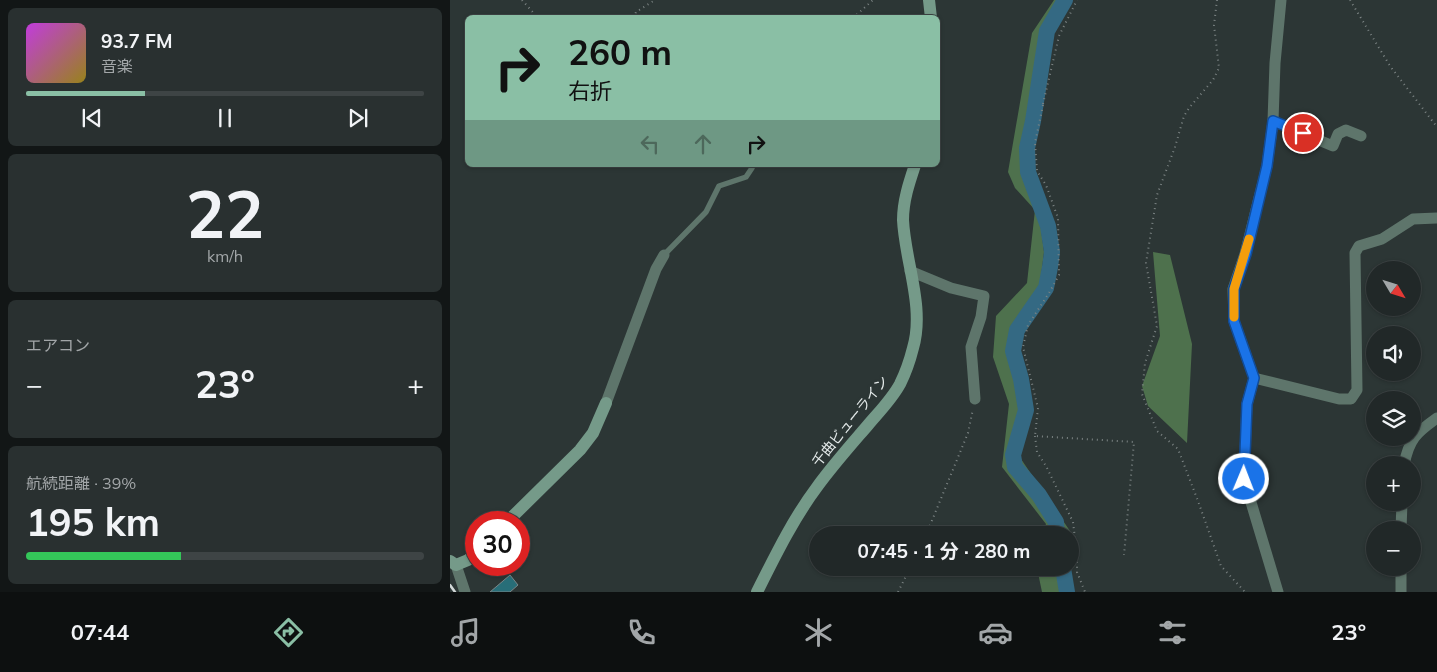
<!DOCTYPE html>
<html lang="ja">
<meta charset="utf-8">
<style>
:root{--surface:#212828;--page:#293030;--text:#f1f3f6;--muted:#a2a6a8;--line:#3e4445;--accent:#8abfa5}
body{margin:0;font-family:Mulish,"Noto Sans JP",sans-serif;background:var(--page);color:var(--text);height:100vh;display:flex;flex-direction:column;font-size:19px;white-space:nowrap}
*{box-sizing:border-box;margin:0}
p{font-size:16px;color:var(--muted)}
.icon{flex:none;width:28px;height:28px;fill:none;stroke:currentColor;stroke-width:2;stroke-linecap:round;stroke-linejoin:round}
.map{position:relative;flex:1;overflow:hidden}
.details{display:flex;flex-direction:column;gap:8px;padding:8px;background:#121616;width:450px}
.details>*{flex:none}
.banner{position:absolute;left:15px;top:15px;width:475px;height:152px;border-radius:8px;box-shadow:0 1px 4px #0004,0 0 0 1px var(--line);background:#8abfa5;color:#111;overflow:hidden}
.needle{width:32px;rotate:128deg}
.controls{position:absolute;left:916px;top:261px;display:grid;gap:10px}
.controls a{display:grid;place-items:center;width:55px;height:55px;border-radius:50%;background:var(--surface);box-shadow:0 1px 4px #0004,0 0 0 1px var(--line);font-size:25px}
.speed{position:absolute;left:15px;top:511px;display:flex;gap:10px;font-size:25px;font-weight:700;text-align:center}
.speed>*{display:grid;place-content:center;width:65px;height:65px;border-radius:50%;background:var(--surface);box-shadow:0 1px 4px #0004,0 0 0 1px var(--line);line-height:1}
.speed .limit{border:8px solid #d22;background:#fff;color:#111}
.pin{position:absolute;display:grid;place-items:center;width:42px;height:42px;color:#fff;margin:-21px;border:2px solid #fff;border-radius:50%;box-shadow:0 1px 5px #0007}
.me{position:absolute;width:55px;margin:-28px;rotate:1deg;stroke-linejoin:round;filter:drop-shadow(0 0 4px #0008)}
.turn{display:flex;align-items:center;gap:18px;height:105px;padding:0 20px;font-size:22px}
.turn .icon{width:65px;height:65px;stroke-width:2.5}
.turn b{display:block;font-size:35px;line-height:42px}
.lanes{display:flex;align-items:center;height:48px;padding:0 20px;background:#0003;justify-content:center;gap:25px;direction:ltr}
.lanes .off{opacity:.35}
.big{font-size:38px;font-weight:700;line-height:1.1}
.details .tile{flex:1;display:flex;flex-direction:column;justify-content:center;gap:8px;min-width:0;padding:0 18px;border-radius:8px;background:var(--page)}
.details .dial{align-items:center;gap:0}
.dial b{font-size:65px;line-height:1}
.song{display:flex;align-items:center;gap:15px}
.cover{width:60px;height:60px;border-radius:8px;background:linear-gradient(135deg,hsl(290 70% 55%),hsl(50 70% 35%))}
.played{height:5px;border-radius:2px;background:linear-gradient(90deg,var(--accent) 30%,var(--line) 30%)}
.keys{display:flex;justify-content:space-around;direction:ltr}
.heat{display:flex;justify-content:space-between;align-items:center;font-size:28px;direction:ltr}
.charge{height:8px;border-radius:4px;background:linear-gradient(90deg,#34c759 39%,var(--line) 0)}
.trip{position:absolute;left:359px;top:526px;width:270px;height:50px;border-radius:25px;background:var(--surface);box-shadow:0 1px 4px #0004,0 0 0 1px var(--line);font-weight:700;line-height:50px;text-align:center}
.tab-bar{display:flex;height:80px;justify-content:space-around;align-items:center;background:#0d1010;color:var(--muted)}
.tab-bar .icon{width:35px;height:35px}
.tab-bar .active{color:var(--accent)}
.tab-bar b{font-size:22px;color:var(--text)}
main{display:flex;flex:1;min-height:0}
.map>svg:first-child{display:block}
</style>
<main>
<section class="details">
<div class="tile">
<div class="song"><i class="cover"></i><div><b>93.7 FM</b><p>音楽</p></div></div>
<div class="played"></div>
<div class="keys"><svg class="icon" aria-label="previous" viewBox="0 0 24 24"><path d="M18 5L8 12l10 7zM5 5v14"/></svg><svg class="icon" aria-label="pause" viewBox="0 0 24 24"><path d="M8 5v14M16 5v14"/></svg><svg class="icon" aria-label="next" viewBox="0 0 24 24"><path d="M6 5l10 7-10 7zM19 5v14"/></svg></div>
</div>
<div class="tile dial"><b>22</b><p>km/h</p></div>
<div class="tile"><p>エアコン</p>
<div class="heat"><a>−</a><b class="big">23°</b><a>+</a></div>
</div>
<div class="tile"><p>航続距離 · 39%</p><b class="big">195 km</b><div class="charge"></div></div>
</section>
<div class="map">
<svg width="987" height="592" viewBox="0 0 987 592">
<rect width="100%" height="100%" fill="#2c3635"/>
<g fill="#4e714d">
<path d="M604,0H613L592,36L571,144L586,190L594,252L589,293L574,314L558,347L571,391L573,407L566,429L571,459L620,531V543V535H592L596,524L552,467L559,404L543,357L546,316L577,283L585,210L565,188L558,172L582,33Z"/>
<path d="M703,252L720,255L742,344L737,443L698,406L692,386L710,336Z"/>
<path d="M620,551V592H592L587,568H620Z"/>
</g>
<g fill="none" stroke-linecap="round" stroke-linejoin="round">
<g stroke="#346983" stroke-width="16">
<path d="M607,535L606,522L589,495L565,467L563,455L576,410L571,379L563,351L567,330L596,288L600,267L602,252L598,226L578,172L577,148L583,121L597,31L615,0"/>
<path d="M613,568L617,592"/>
</g>
</g>
<path fill="#286e78" stroke="#7b8789" d="M60,575L68,585L60,592H40Z"/>
<g fill="none" stroke-linecap="round" stroke-linejoin="round">
<g stroke="#7c8484" stroke-width="2" stroke-dasharray="1 4" stroke-linecap="butt">
<path d="M72,0L88,18"/>
<path d="M767,0L764,25L769,68L763,80L739,108L734,116L725,147L707,195L696,263L707,326L695,363L692,394L707,431L728,449L748,501L771,566L795,592"/>
<path d="M900,0L940,66L987,127"/>
<path d="M184,18L186,12L205,0"/>
<path d="M403,18L423,0"/>
<path d="M593,104L609,36L627,0"/>
<path d="M593,105L585,143L587,171L596,185L608,218L609,275L599,293L578,325L573,347L588,408L585,436L684,442L674,555"/>
<path d="M585,436L587,452L596,466L623,522L627,555V572L635,592"/>
<path d="M476,535L518,433L523,409"/>
<path d="M448,592L460,568"/>
</g>
<path stroke="#5e756b" stroke-width="5.5" d="M214,255L256,212L269,186L296,177L302,168"/>
<g stroke="#5e756b" stroke-width="11">
<path d="M823,121L883,146L888,134L896,130L911,136"/>
<path d="M460,271L501,288L534,296L531,317L521,347L525,399"/>
<path d="M804,378L889,399H901L907,390L905,253L909,246L932,239L963,219L987,218"/>
<path d="M156,403L206,269L214,255"/>
<path d="M954,465C959,439 966,433 987,418"/>
<path d="M951,530L952,502"/>
<path d="M6,565L15,592"/>
<path d="M951,568V592"/>
<path d="M828,592L794,479L797,404L804,378L784,321L783,289L795,254L817,166L823,121L825,63L831,0"/>
</g>
<g stroke="#759a89" stroke-width="12">
<path d="M479,0L481,18"/>
<path d="M57,522L130,450L143,433L156,403"/>
<path d="M0,561L6,565L18,560L26,553"/>
<path d="M307,592C325,556 343,519 367,487C383,465 400,446 418,425C429,412 442,399 450,384C456,372 460,360 463,348C475,307 455,262 453,220C453,201 459,183 465,165"/>
</g>
<path stroke="#d2d8d8" stroke-width="2.5" d="M0,585L5,592"/>
</g>
<g fill="none" stroke-linecap="round" stroke-linejoin="round">
<g stroke="#114b97" stroke-width="12">
<path id="route" d="M794,479L797,404L804,378L784,321V289L796,254L817,166L823,121L853,133"/>
</g>
<use href="#route" stroke="#1a73e8" stroke-width="9"/>
<path stroke="#f59e0b" stroke-width="9" d="M784,317V289L799,239"/>
</g>
<g text-anchor="middle" dominant-baseline="central" stroke-width="5" stroke-linejoin="round" paint-order="stroke">
<g font-size="14" fill="#e4eaea" stroke="#2c3635">
<text transform="translate(400 421) rotate(-51)">千曲ビューライン</text>
</g>
</g>
</svg>
<div class="controls">
<a><svg class="needle" viewBox="-14 -14 28 28"><path d="M0-13l5 13h-10z" fill="#e53935"/><path d="M0 13l5-13h-10z" fill="#a2a6a8"/></svg></a>
<a><svg class="icon" aria-label="sound" viewBox="0 0 24 24"><path d="M4 9h4l5-4v14l-5-4H4zM17 9q2 3 0 6"/></svg></a>
<a><svg class="icon" aria-label="layers" viewBox="0 0 24 24"><path d="M12 4l9 5-9 5-9-5zM3 14l9 5 9-5"/></svg></a>
<a>+</a>
<a>−</a>
</div>
<div class="speed"><div class="limit">30</div></div>
<div class="pin" style="left:853px;top:133px;background:#d93025"><svg class="icon" aria-label="arrive" viewBox="0 0 24 24"><path d="M6 21V4h12l-3 4 3 4H6"/></svg></div>
<svg class="me" style="left:794px;top:479px" viewBox="-20 -20 40 40"><circle r="17" fill="#1a73e8" stroke="#fff" stroke-width="3"/><path d="M0-11L8 9 0 5-8 9z" fill="#fff"/></svg>
<div class="trip">07:45 · 1 分 · 280 m</div>
<div class="banner">
<div class="turn"><svg class="icon" aria-label="right" viewBox="0 0 24 24"><path d="M7 20v-9h11M14 6l5 5-5 5"/></svg><div><b>260 m</b>右折</div></div>
<div class="lanes"><svg class="icon off" aria-label="left" viewBox="0 0 24 24"><path d="M17 20v-9H6M10 6l-5 5 5 5"/></svg><svg class="icon off" aria-label="ahead" viewBox="0 0 24 24"><path d="M12 20V5M6 11l6-6 6 6"/></svg><svg class="icon" aria-label="right" viewBox="0 0 24 24"><path d="M7 20v-9h11M14 6l5 5-5 5"/></svg></div>
</div>
</div>
</main>
<nav class="tab-bar">
<b>07:44</b>
<svg class="icon active" aria-label="directions" viewBox="0 0 24 24"><path d="M12 3l9 9-9 9-9-9zM9 14v-3h6M13 9l2 2-2 2"/></svg>
<svg class="icon" aria-label="music" viewBox="0 0 24 24"><path d="M9 18V5l10-2v13"/><circle cx="6" cy="18" r="3"/><circle cx="16" cy="16" r="3"/></svg>
<svg class="icon" aria-label="phone" viewBox="0 0 24 24"><path d="M5 4h4l2 5-3 2q2 4 5 5l2-3 5 2v4C11 20 4 13 5 4z"/></svg>
<svg class="icon" aria-label="climate" viewBox="0 0 24 24"><path d="M12 3v18M4 7l16 10M4 17L20 7"/></svg>
<svg class="icon" aria-label="car" viewBox="0 0 24 24"><path d="M5 17H2v-5l4-1 3-4h7l3 4 3 1v5h-3M9 17h6M6 11h13"/><circle cx="7" cy="17" r="2"/><circle cx="17" cy="17" r="2"/></svg>
<svg class="icon" aria-label="filters" viewBox="0 0 24 24"><path d="M4 7h16M4 17h16"/><circle cx="9" cy="7" r="2"/><circle cx="15" cy="17" r="2"/></svg>
<b>23°</b>
</nav>
